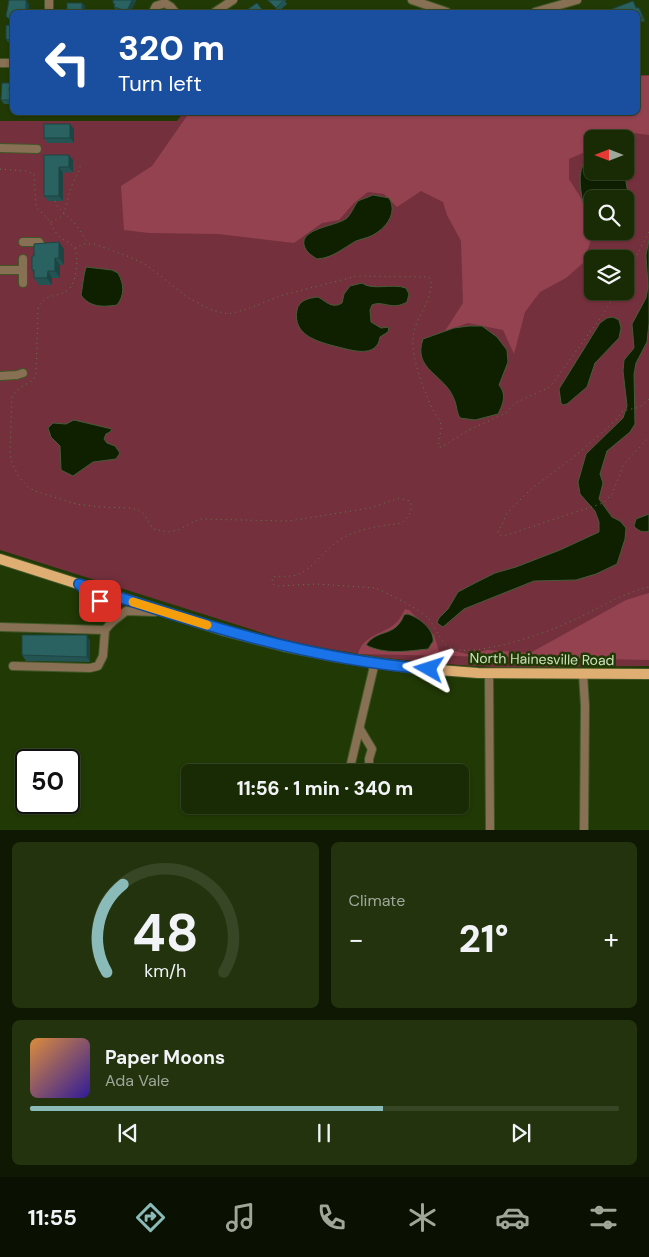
<!DOCTYPE html>
<meta charset="utf-8">
<style>
:root{--surface:#192b04;--page:#22330e;--text:#f1f3f6;--muted:#9fa79a;--line:#374726;--accent:#8bbbb9}
body{margin:0;font-family:"DM Sans",sans-serif;background:var(--page);color:var(--text);height:100vh;display:flex;flex-direction:column;font-size:19px;white-space:nowrap}
*{box-sizing:border-box;margin:0}
p{font-size:16px;color:var(--muted)}
.icon{flex:none;width:28px;height:28px;fill:none;stroke:currentColor;stroke-width:2;stroke-linecap:round;stroke-linejoin:round}
.map{position:relative;height:830px;overflow:hidden}
.panel{display:flex;flex-direction:column;gap:12px;padding:12px;background:#0e1802;flex:1}
.panel>*{flex:none}
.banner{position:absolute;left:10px;top:10px;width:630px;height:105px;border-radius:8px;box-shadow:0 1px 4px #0004,0 0 0 1px var(--line);background:#1a4fa0;color:#fff;overflow:hidden}
.needle{width:32px;rotate:270deg}
.controls{position:absolute;left:584px;top:130px;display:grid;gap:10px}
.controls a{display:grid;place-items:center;width:50px;height:50px;border-radius:8px;background:var(--surface);box-shadow:0 1px 4px #0004,0 0 0 1px var(--line);font-size:25px}
.speed{position:absolute;left:15px;top:749px;display:flex;gap:10px;font-size:25px;font-weight:700;text-align:center}
.speed>*{display:grid;place-content:center;width:65px;height:65px;border-radius:50%;background:var(--surface);box-shadow:0 1px 4px #0004,0 0 0 1px var(--line);line-height:1}
.speed .limit{border:2px solid #111;border-radius:8px;background:#fff;color:#111}
.pin{position:absolute;display:grid;place-items:center;width:42px;height:42px;color:#fff;margin:-21px;border-radius:10px;box-shadow:0 2px 8px #0006}
.me{position:absolute;width:55px;margin:-28px;rotate:276deg;stroke-linejoin:round;filter:drop-shadow(0 0 4px #0008)}
.turn{display:flex;align-items:center;gap:18px;height:105px;padding:0 25px;font-size:22px}
.turn .icon{width:65px;height:65px;stroke-width:2.5}
.turn b{display:block;font-size:35px;line-height:42px}
.big{font-size:38px;font-weight:800;line-height:1.1}
.panel .tile{flex:1;display:flex;flex-direction:column;justify-content:center;gap:8px;min-width:0;padding:0 18px;border-radius:8px;background:var(--page)}
.panel .dial{align-items:center;gap:0}
.dial svg{height:130px;overflow:visible;fill:none;stroke:var(--line);stroke-width:7;stroke-linecap:round;text-anchor:middle}
.dial text{fill:var(--text);stroke:none}
.song{display:flex;align-items:center;gap:15px}
.cover{width:60px;height:60px;border-radius:8px;background:linear-gradient(135deg,hsl(30 70% 55%),hsl(250 70% 35%))}
.played{height:5px;border-radius:2px;background:linear-gradient(90deg,var(--accent) 60%,var(--line) 60%)}
.keys{display:flex;justify-content:space-around;direction:ltr}
.heat{display:flex;justify-content:space-between;align-items:center;font-size:28px;direction:ltr}
.panel .tiles{flex:1;display:grid;gap:12px;grid-template-columns:1fr 1fr}
.tile:last-child{grid-column:span 2}
.trip{position:absolute;left:181px;top:764px;width:288px;height:50px;border-radius:8px;background:var(--surface);box-shadow:0 1px 4px #0004,0 0 0 1px var(--line);font-weight:800;line-height:50px;text-align:center}
.menu{display:flex;height:80px;justify-content:space-around;align-items:center;background:#0a1102;color:var(--muted)}
.menu .icon{width:35px;height:35px}
.menu .active{color:var(--accent)}
.menu b{font-size:22px;color:var(--text)}
.map>svg:first-child{display:block}
</style>
<div class="map">
<svg width="649" height="830" viewBox="0 0 649 830">
<rect width="100%" height="100%" fill="#213905"/>
<path fill="#74313d" fill-rule="evenodd" d="M638,75H649V666C597,666 545,668 493,667C422,664 351,655 282,639L0,550V121H177L184,112H638ZM592,139H625V171H592ZM592,199H625V231H592ZM592,259H625V291H592Z"/>
<g fill="#944250">
<path d="M638,76H649V135L633,133L625,154V139H592V156L585,152L569,159V179L592,216V231H594L583,263L566,278L540,292L525,312L514,354L503,330L468,323L445,331L463,303L461,241L447,215L443,202L421,191L397,207L384,194L368,192L354,203L339,220L322,223L294,243L218,234L149,233L124,230L121,186L152,166L189,113L638,112Z"/>
<path d="M649,593V660L358,654C363,634 386,634 397,622C400,619 403,613 405,609L409,610L434,635L439,651L452,650L470,655L487,650L530,653L626,600Z"/>
</g>
<g fill="#0e2000" stroke="#475a39">
<path d="M592,162V171H624L632,215L625,228V199H592V229L589,224C584,207 575,179 584,163Z"/>
<path d="M373,195L389,198C398,213 386,229 371,236C367,238 361,239 356,241C343,248 333,258 317,259C311,255 306,252 304,245C300,228 338,226 347,218C352,213 354,206 358,201C362,199 369,197 373,195Z"/>
<path d="M594,231H622L606,240L602,236L599,239Z"/>
<path d="M649,240V323L647,342L636,363L634,374L635,424L630,432L607,451L600,474L603,483L599,499L612,517L620,521L626,528L625,539L617,564L596,574L576,580L534,581L464,609L443,627L437,623L439,618L448,609L458,592L475,583L495,573L516,567L560,550L599,532V522L595,511L580,494L578,482L586,454L623,418L627,406L623,371L624,360L634,348L632,324L646,298L648,287L646,255Z"/>
<path d="M86,267L112,270L118,273C124,284 125,295 117,305C104,307 90,308 81,295C83,285 83,277 86,267Z"/>
<path d="M362,283C372,291 392,283 406,288L409,294L407,302C392,311 383,300 372,305L370,310L371,322L381,328L389,327L388,332L380,337C377,359 351,350 338,347C319,342 292,336 297,310C299,300 309,298 318,297C327,302 332,309 342,303L344,294L350,286Z"/>
<path d="M613,317L619,320L621,328L619,338L595,363L587,387L567,404L563,405L561,403L559,389L600,323L607,318Z"/>
<path d="M469,326H482L497,337L507,350L508,362L499,385C507,395 503,404 498,414L475,420L460,418C456,411 457,405 454,399C445,374 412,370 423,339L454,328Z"/>
<path d="M74,420L112,429L110,432L106,434L104,439L107,443L115,446L120,453L116,459L93,462L73,476L61,470L60,446L51,437L48,428L53,423L66,424Z"/>
<path d="M649,514V531C643,533 638,531 634,526L636,519Z"/>
<path d="M407,614C417,616 435,629 433,642C432,642 429,648 428,649C408,651 385,655 366,645C378,628 395,638 404,615Z"/>
</g>
<g fill="none" stroke-linecap="round" stroke-linejoin="round">
<g stroke="#405726" stroke-width="10">
<g id="minor">
<path d="M412,0L447,12"/>
<path d="M49,12V0"/>
<path d="M153,12L156,6L165,3L171,7L175,12"/>
<path d="M215,12L233,0"/>
<path d="M535,12L577,0"/>
<path d="M0,63H12"/>
<path d="M0,148L37,149"/>
<path d="M23,242H39L41,246"/>
<path d="M23,259V283"/>
<path d="M0,270H23"/>
<path d="M0,376L17,375L23,373"/>
<path d="M81,586C95,600 109,600 111,623"/>
<path d="M0,627L105,630"/>
<path d="M13,666L90,668L98,666L103,656L105,630L111,623L126,611L155,612"/>
<path d="M489,673L490,830"/>
<path d="M583,674L585,706L584,830"/>
<path d="M360,729L372,749L369,759V772"/>
<path d="M349,772L375,662"/>
</g>
</g>
<g stroke="#405726" stroke-width="12">
<path id="major" d="M0,559L225,631L283,646L337,657L413,668L478,673L649,674"/>
</g>
<g stroke="#62794b" stroke-width="1" stroke-dasharray="1 4" stroke-linecap="butt">
<path d="M0,169L26,171L34,174L36,207C39,211 44,214 47,218C52,224 54,232 60,237C64,241 72,243 75,249C79,258 76,283 69,289C58,299 45,291 38,309L36,375L33,380L17,390L12,397L10,450L11,460L18,476L28,487L35,491L76,504L101,507L130,508L138,510L144,514L153,529L168,532L178,530L199,519L289,521L370,508L399,498L410,501C414,510 408,517 402,523C378,527 360,527 338,541C326,549 312,569 299,574C291,578 281,575 273,577L272,581L274,585L278,586L317,584L375,588C386,592 421,610 428,618C436,627 440,643 451,648C473,658 543,634 565,624C593,612 619,594 649,587"/>
<path d="M55,201L56,205C63,213 73,220 79,229C83,234 84,239 89,243"/>
<path d="M51,222L61,217L64,213L71,187L80,169V162"/>
<path d="M75,248L84,244H94L130,257L148,266L187,297L211,310L229,314L247,309L283,295L357,276L429,277L431,280C433,302 414,318 413,338C411,357 425,394 434,412C436,416 440,420 441,425C442,433 437,440 439,447H442L469,430L506,413L515,403L550,387L604,313L617,291"/>
<path d="M625,277L649,232"/>
<path d="M649,399L640,407L623,411L616,420L574,457L531,489L507,513L502,525L498,531L499,534L501,536L507,535L603,503L612,494L624,464L649,437"/>
</g>
<use href="#minor" stroke="#877054" stroke-width="8"/>
<use href="#major" stroke="#deae73" stroke-width="10"/>
</g>
<g fill="#235453">
<path d="M113,0H135L136,1L130,12H123L116,10L114,7V5L113,3Z"/>
<path d="M267,0H286L285,1L287,4L279,11Z"/>
<path d="M633,1L637,8H639L641,11L645,21L638,23V12Z"/>
<path d="M12,26V44L8,42L6,39Z"/>
<path d="M12,87V104H4L1,100Z"/>
<path d="M74,129V143H47L44,138Z"/>
<path d="M44,155L73,160V172L63,173V201H48L44,196Z"/>
<path d="M64,249V265H60V278H52V285H39L34,278V274L32,270L34,256Z"/>
<path d="M90,641V662L26,661L22,655Z"/>
</g>
<g fill="#1d4543">
<path d="M26,0L29,4V12H26Z"/>
<path d="M132,0H135L136,1L130,12H128L127,11Z"/>
<path d="M82,3L85,6V12H82Z"/>
<path d="M10,83L12,87V93L9,90Z"/>
<path d="M70,124L74,129V143L70,138Z"/>
<path d="M69,155L73,160V172L69,167Z"/>
<path d="M59,167L63,173V201L59,196Z"/>
<path d="M59,242L64,249V265L59,258Z"/>
<path d="M55,258L60,265V278L55,271Z"/>
<path d="M48,271L52,278V285L47,278Z"/>
<path d="M87,635L90,641V662L87,657Z"/>
</g>
<g fill="#296260" stroke="#1d4543">
<path d="M9,0H26V12H12V22L6,16Z"/>
<path d="M113,0H132L127,11L114,7L115,4L113,3Z"/>
<path d="M268,0H284L276,8Z"/>
<path d="M633,1L636,8H639L643,17L638,19V12H604Z"/>
<path d="M67,3H82V12H73V11H67Z"/>
<path d="M257,3L264,12H250L248,9Z"/>
<path d="M6,25L12,26V41L10,40L6,39Z"/>
<path d="M2,83H10L9,90H12V100H1Z"/>
<rect x="44" y="124" width="26" height="14"/>
<path d="M44,155H69V167H59V196H44Z"/>
<path d="M59,242V258H55V271H48L47,278H34V270H32V256H34V244Z"/>
<path d="M22,635H87V657L22,655Z"/>
</g>
<g fill="none" stroke-linecap="round" stroke-linejoin="round">
<g stroke="#114b97" stroke-width="12">
<path id="route" d="M100,601L89,594L79,584C193,622 308,660 429,669"/>
</g>
<use href="#route" stroke="#1a73e8" stroke-width="9"/>
<path stroke="#f59e0b" stroke-width="9" d="M133,602L207,625"/>
</g>
<g text-anchor="middle" dominant-baseline="central" stroke-width="5" stroke-linejoin="round" paint-order="stroke">
<g font-size="14" fill="#cde0be" stroke="#213905">
<text transform="translate(542 659) rotate(1)">North Hainesville Road</text>
</g>
</g>
</svg>
<div class="controls">
<a><svg class="needle" viewBox="-14 -14 28 28"><path d="M0-13l5 13h-10z" fill="#e53935"/><path d="M0 13l5-13h-10z" fill="#9fa79a"/></svg></a>
<a><svg class="icon" aria-label="search" viewBox="0 0 24 24"><circle cx="10" cy="10" r="6"/><path d="M15 15l6 6"/></svg></a>
<a><svg class="icon" aria-label="layers" viewBox="0 0 24 24"><path d="M12 4l9 5-9 5-9-5zM3 14l9 5 9-5"/></svg></a>
</div>
<div class="speed"><div class="limit">50</div></div>
<div class="pin" style="left:100px;top:601px;background:#d93025"><svg class="icon" aria-label="arrive" viewBox="0 0 24 24"><path d="M6 21V4h12l-3 4 3 4H6"/></svg></div>
<svg class="me" style="left:429px;top:669px" viewBox="-20 -20 40 40"><path d="M0-17L14 15 0 8-14 15z" fill="#1a73e8" stroke="#fff" stroke-width="4"/></svg>
<div class="trip">11:56 · 1 min · 340 m</div>
<div class="banner">
<div class="turn"><svg class="icon" aria-label="left" viewBox="0 0 24 24"><path d="M17 20v-9H6M10 6l-5 5 5 5"/></svg><div><b>320 m</b>Turn left</div></div>
</div>
</div>
<section class="panel">
<div class="tiles">
<div class="tile dial"><svg viewBox="0 0 100 80">
<path d="M14 69A42 42 0 1 1 86 69"/>
<path d="M14 69A42 42 0 0 1 24 15" stroke="#8bbbb9"/>
<text x="50" y="56" font-size="32" font-weight="700">48</text>
<text x="50" y="72" font-size="11">km/h</text>
</svg></div>
<div class="tile"><p>Climate</p>
<div class="heat"><a>−</a><b class="big">21°</b><a>+</a></div>
</div>
<div class="tile">
<div class="song"><i class="cover"></i><div><b>Paper Moons</b><p>Ada Vale</p></div></div>
<div class="played"></div>
<div class="keys"><svg class="icon" aria-label="previous" viewBox="0 0 24 24"><path d="M18 5L8 12l10 7zM5 5v14"/></svg><svg class="icon" aria-label="pause" viewBox="0 0 24 24"><path d="M8 5v14M16 5v14"/></svg><svg class="icon" aria-label="next" viewBox="0 0 24 24"><path d="M6 5l10 7-10 7zM19 5v14"/></svg></div>
</div>
</div>
</section>
<nav class="menu">
<b>11:55</b>
<svg class="icon active" aria-label="directions" viewBox="0 0 24 24"><path d="M12 3l9 9-9 9-9-9zM9 14v-3h6M13 9l2 2-2 2"/></svg>
<svg class="icon" aria-label="music" viewBox="0 0 24 24"><path d="M9 18V5l10-2v13"/><circle cx="6" cy="18" r="3"/><circle cx="16" cy="16" r="3"/></svg>
<svg class="icon" aria-label="phone" viewBox="0 0 24 24"><path d="M5 4h4l2 5-3 2q2 4 5 5l2-3 5 2v4C11 20 4 13 5 4z"/></svg>
<svg class="icon" aria-label="climate" viewBox="0 0 24 24"><path d="M12 3v18M4 7l16 10M4 17L20 7"/></svg>
<svg class="icon" aria-label="car" viewBox="0 0 24 24"><path d="M5 17H2v-5l4-1 3-4h7l3 4 3 1v5h-3M9 17h6M6 11h13"/><circle cx="7" cy="17" r="2"/><circle cx="17" cy="17" r="2"/></svg>
<svg class="icon" aria-label="filters" viewBox="0 0 24 24"><path d="M4 7h16M4 17h16"/><circle cx="9" cy="7" r="2"/><circle cx="15" cy="17" r="2"/></svg>
</nav>
